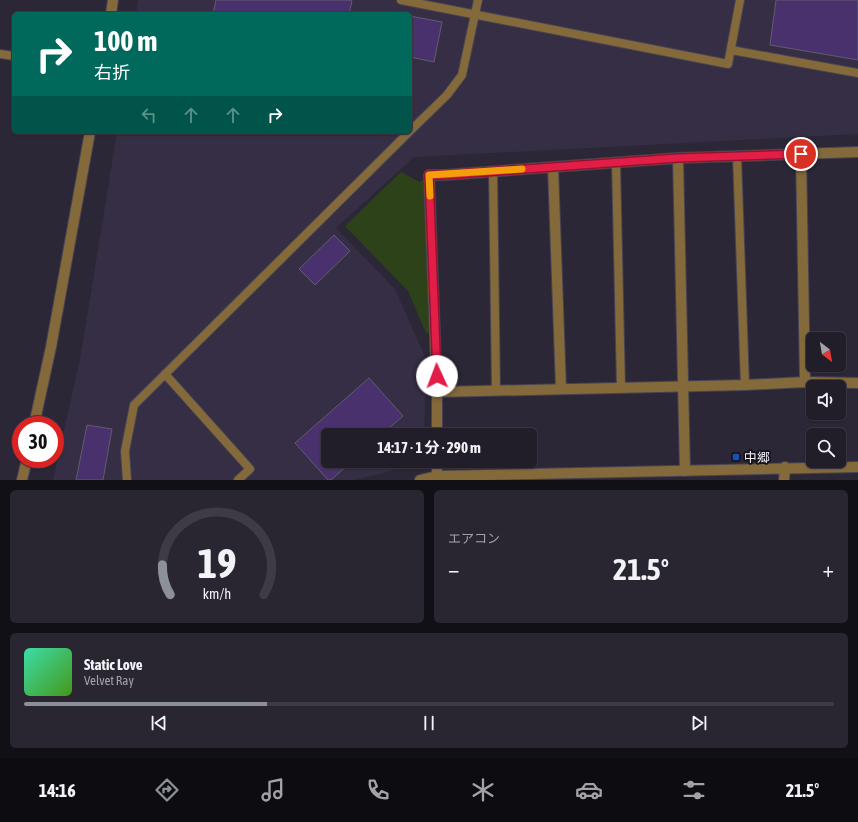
<!DOCTYPE html>
<html lang="ja">
<meta charset="utf-8">
<style>
:root{--surface:#211d29;--page:#292631;--text:#f1f3f6;--muted:#a2a2a8;--line:#3e3b46;--accent:#8c9099}
body{margin:0;font-family:"Asap Condensed","Noto Sans JP",sans-serif;background:var(--page);color:var(--text);height:100vh;display:flex;flex-direction:column;font-size:15px;white-space:nowrap}
*{box-sizing:border-box;margin:0}
p{font-size:13px;color:var(--muted)}
.icon{flex:none;width:22px;height:22px;fill:none;stroke:currentColor;stroke-width:2;stroke-linecap:round;stroke-linejoin:round}
.map{position:relative;height:480px;overflow:hidden}
.panel{display:flex;flex-direction:column;gap:10px;padding:10px;background:#121017;flex:1}
.panel>*{flex:none}
.hud{position:absolute;left:12px;top:12px;width:400px;height:122px;border-radius:6px;box-shadow:0 1px 3px #0004,0 0 0 1px var(--line);background:#00695c;color:#fff;overflow:hidden}
.needle{width:26px;rotate:149deg}
.controls{position:absolute;left:806px;top:332px;display:grid;gap:8px}
.controls a{display:grid;place-items:center;width:40px;height:40px;border-radius:6px;background:var(--surface);box-shadow:0 1px 3px #0004,0 0 0 1px var(--line);font-size:20px}
.speed{position:absolute;left:12px;top:416px;display:flex;gap:8px;font-size:20px;font-weight:700;text-align:center}
.speed>*{display:grid;place-content:center;width:52px;height:52px;border-radius:50%;background:var(--surface);box-shadow:0 1px 3px #0004,0 0 0 1px var(--line);line-height:1}
.speed .limit{border:6px solid #d22;background:#fff;color:#111}
.pin{position:absolute;display:grid;place-items:center;width:34px;height:34px;color:#fff;margin:-17px;border:2px solid #fff;border-radius:50%;box-shadow:0 1px 4px #0007}
.me{position:absolute;width:44px;margin:-22px;rotate:358deg;stroke-linejoin:round;filter:drop-shadow(0 0 3px #0008)}
.turn{display:flex;align-items:center;gap:14px;height:84px;padding:0 16px;font-size:18px}
.turn .icon{width:52px;height:52px;stroke-width:2.5}
.turn b{display:block;font-size:28px;line-height:34px}
.lanes{display:flex;align-items:center;height:38px;padding:0 16px;background:#0003;justify-content:center;gap:20px;direction:ltr}
.lanes .off{opacity:.35}
.big{font-size:30px;font-weight:700;line-height:1.1}
.panel .widget{flex:1;display:flex;flex-direction:column;justify-content:center;gap:6px;min-width:0;padding:0 14px;border-radius:6px;background:var(--page)}
.panel .dial{align-items:center;gap:0}
.dial svg{height:104px;overflow:visible;fill:none;stroke:var(--line);stroke-width:7;stroke-linecap:round;text-anchor:middle}
.dial text{fill:var(--text);stroke:none}
.song{display:flex;align-items:center;gap:12px}
.cover{width:48px;height:48px;border-radius:6px;background:linear-gradient(135deg,hsl(160 70% 55%),hsl(100 70% 35%))}
.played{height:4px;border-radius:2px;background:linear-gradient(90deg,var(--accent) 30%,var(--line) 30%)}
.keys{display:flex;justify-content:space-around;direction:ltr}
.heat{display:flex;justify-content:space-between;align-items:center;font-size:22px;direction:ltr}
.panel .tiles{flex:1;display:grid;gap:10px;grid-template-columns:1fr 1fr}
.widget:last-child{grid-column:span 2}
.trip{position:absolute;left:321px;top:428px;width:216px;height:40px;border-radius:6px;background:var(--surface);box-shadow:0 1px 3px #0004,0 0 0 1px var(--line);font-weight:700;line-height:40px;text-align:center}
.tab-bar{display:flex;height:64px;justify-content:space-around;align-items:center;background:#0d0c10;color:var(--muted)}
.tab-bar .icon{width:28px;height:28px}
.tab-bar .active{color:var(--accent)}
.tab-bar b{font-size:18px;color:var(--text)}
.map>svg:first-child{display:block}
</style>
<div class="map">
<svg width="858" height="480" viewBox="0 0 858 480">
<rect width="100%" height="100%" fill="#2c2737"/>
<path fill="#362e44" d="M138,0H858V134L414,157L336,228L395,289L426,359L424,435H328V461H424V462L355,480H53L81,354L117,132H410V14H136Z"/>
<path fill="#2d4219" d="M401,172L420,182L427,176L434,332L426,333L408,291L345,226Z"/>
<g fill="#48316d" stroke="#625c6e">
<path d="M216,0H348L352,1L349,14H213Z"/>
<path d="M776,0H858V60L770,45Z"/>
<path d="M410,16L442,22L434,62L410,57Z"/>
<path d="M334,235L350,251L315,285L299,269Z"/>
<path d="M369,378L403,416L381,435H328V461H352L331,480H328L295,443Z"/>
<path d="M87,425L112,429L103,480H76Z"/>
</g>
<g fill="none" stroke-linecap="round" stroke-linejoin="round">
<g stroke="#474352" stroke-width="10">
<g id="service">
<path d="M401,0L728,64L740,0"/>
<path d="M731,50L858,73"/>
<path d="M0,54L14,56"/>
<path d="M410,131L447,95L462,75L478,0"/>
<path d="M737,156L745,385"/>
<path d="M616,163L621,388"/>
<path d="M493,171L496,391"/>
<path d="M165,374L250,469L238,480"/>
<path d="M127,480L125,451L134,405L409,132"/>
</g>
</g>
<g stroke="#474352" stroke-width="12">
<g id="minor">
<path d="M801,154L805,382"/>
<path d="M678,158L685,471"/>
<path d="M553,167L561,389"/>
<path d="M437,392L745,385L805,382L858,383"/>
<path d="M437,435V392L429,175H444L678,158L858,152"/>
<path d="M437,476V461"/>
<path d="M784,480L785,467"/>
</g>
</g>
<g stroke="#474352" stroke-width="12">
<g id="tertiary">
<path d="M111,14L113,0"/>
<path d="M34,425L51,347L90,132"/>
<path d="M22,480L27,459"/>
<path d="M420,480L437,476L858,467"/>
</g>
</g>
<use href="#service" stroke="#84693b" stroke-width="8"/>
<use href="#minor" stroke="#84693b" stroke-width="10"/>
<use href="#tertiary" stroke="#84693b" stroke-width="10"/>
</g>
<g fill="none" stroke-linecap="round" stroke-linejoin="round">
<g stroke="#92132f" stroke-width="10">
<path id="route" d="M437,376L429,175H444L678,158L801,154"/>
</g>
<use href="#route" stroke="#e11d48" stroke-width="7"/>
<path stroke="#f59e0b" stroke-width="7" d="M430,196L429,175L522,169"/>
</g>
<rect fill="#1a4fb4" stroke="#141219" stroke-width="1.5" x="732" y="453" width="8" height="8" rx="2"/>
<g text-anchor="middle" dominant-baseline="central" stroke-width="3.5" stroke-linejoin="round" paint-order="stroke">
<g font-size="13" fill="#f0edf8" stroke="#141219" text-anchor="start">
<text x="744" y="457">中郷</text>
</g>
</g>
</svg>
<div class="controls">
<a><svg class="needle" viewBox="-14 -14 28 28"><path d="M0-13l5 13h-10z" fill="#e53935"/><path d="M0 13l5-13h-10z" fill="#a2a2a8"/></svg></a>
<a><svg class="icon" aria-label="sound" viewBox="0 0 24 24"><path d="M4 9h4l5-4v14l-5-4H4zM17 9q2 3 0 6"/></svg></a>
<a><svg class="icon" aria-label="search" viewBox="0 0 24 24"><circle cx="10" cy="10" r="6"/><path d="M15 15l6 6"/></svg></a>
</div>
<div class="speed"><div class="limit">30</div></div>
<div class="pin" style="left:801px;top:154px;background:#d93025"><svg class="icon" aria-label="arrive" viewBox="0 0 24 24"><path d="M6 21V4h12l-3 4 3 4H6"/></svg></div>
<svg class="me" style="left:437px;top:376px" viewBox="-20 -20 40 40"><circle r="19" fill="#fff"/><path d="M0-13L10 11 0 6-10 11z" fill="#e11d48"/></svg>
<div class="trip">14:17 · 1 分 · 290 m</div>
<div class="hud">
<div class="turn"><svg class="icon" aria-label="right" viewBox="0 0 24 24"><path d="M7 20v-9h11M14 6l5 5-5 5"/></svg><div><b>100 m</b>右折</div></div>
<div class="lanes"><svg class="icon off" aria-label="left" viewBox="0 0 24 24"><path d="M17 20v-9H6M10 6l-5 5 5 5"/></svg><svg class="icon off" aria-label="ahead" viewBox="0 0 24 24"><path d="M12 20V5M6 11l6-6 6 6"/></svg><svg class="icon off" aria-label="ahead" viewBox="0 0 24 24"><path d="M12 20V5M6 11l6-6 6 6"/></svg><svg class="icon" aria-label="right" viewBox="0 0 24 24"><path d="M7 20v-9h11M14 6l5 5-5 5"/></svg></div>
</div>
</div>
<section class="panel">
<div class="tiles">
<div class="widget dial"><svg viewBox="0 0 100 80">
<path d="M14 69A42 42 0 1 1 86 69"/>
<path d="M14 69A42 42 0 0 1 8 46" stroke="#8c9099"/>
<text x="50" y="56" font-size="32" font-weight="700">19</text>
<text x="50" y="72" font-size="11">km/h</text>
</svg></div>
<div class="widget"><p>エアコン</p>
<div class="heat"><a>−</a><b class="big">21.5°</b><a>+</a></div>
</div>
<div class="widget">
<div class="song"><i class="cover"></i><div><b>Static Love</b><p>Velvet Ray</p></div></div>
<div class="played"></div>
<div class="keys"><svg class="icon" aria-label="previous" viewBox="0 0 24 24"><path d="M18 5L8 12l10 7zM5 5v14"/></svg><svg class="icon" aria-label="pause" viewBox="0 0 24 24"><path d="M8 5v14M16 5v14"/></svg><svg class="icon" aria-label="next" viewBox="0 0 24 24"><path d="M6 5l10 7-10 7zM19 5v14"/></svg></div>
</div>
</div>
</section>
<nav class="tab-bar">
<b>14:16</b>
<svg class="icon active" aria-label="directions" viewBox="0 0 24 24"><path d="M12 3l9 9-9 9-9-9zM9 14v-3h6M13 9l2 2-2 2"/></svg>
<svg class="icon" aria-label="music" viewBox="0 0 24 24"><path d="M9 18V5l10-2v13"/><circle cx="6" cy="18" r="3"/><circle cx="16" cy="16" r="3"/></svg>
<svg class="icon" aria-label="phone" viewBox="0 0 24 24"><path d="M5 4h4l2 5-3 2q2 4 5 5l2-3 5 2v4C11 20 4 13 5 4z"/></svg>
<svg class="icon" aria-label="climate" viewBox="0 0 24 24"><path d="M12 3v18M4 7l16 10M4 17L20 7"/></svg>
<svg class="icon" aria-label="car" viewBox="0 0 24 24"><path d="M5 17H2v-5l4-1 3-4h7l3 4 3 1v5h-3M9 17h6M6 11h13"/><circle cx="7" cy="17" r="2"/><circle cx="17" cy="17" r="2"/></svg>
<svg class="icon" aria-label="filters" viewBox="0 0 24 24"><path d="M4 7h16M4 17h16"/><circle cx="9" cy="7" r="2"/><circle cx="15" cy="17" r="2"/></svg>
<b>21.5°</b>
</nav>
